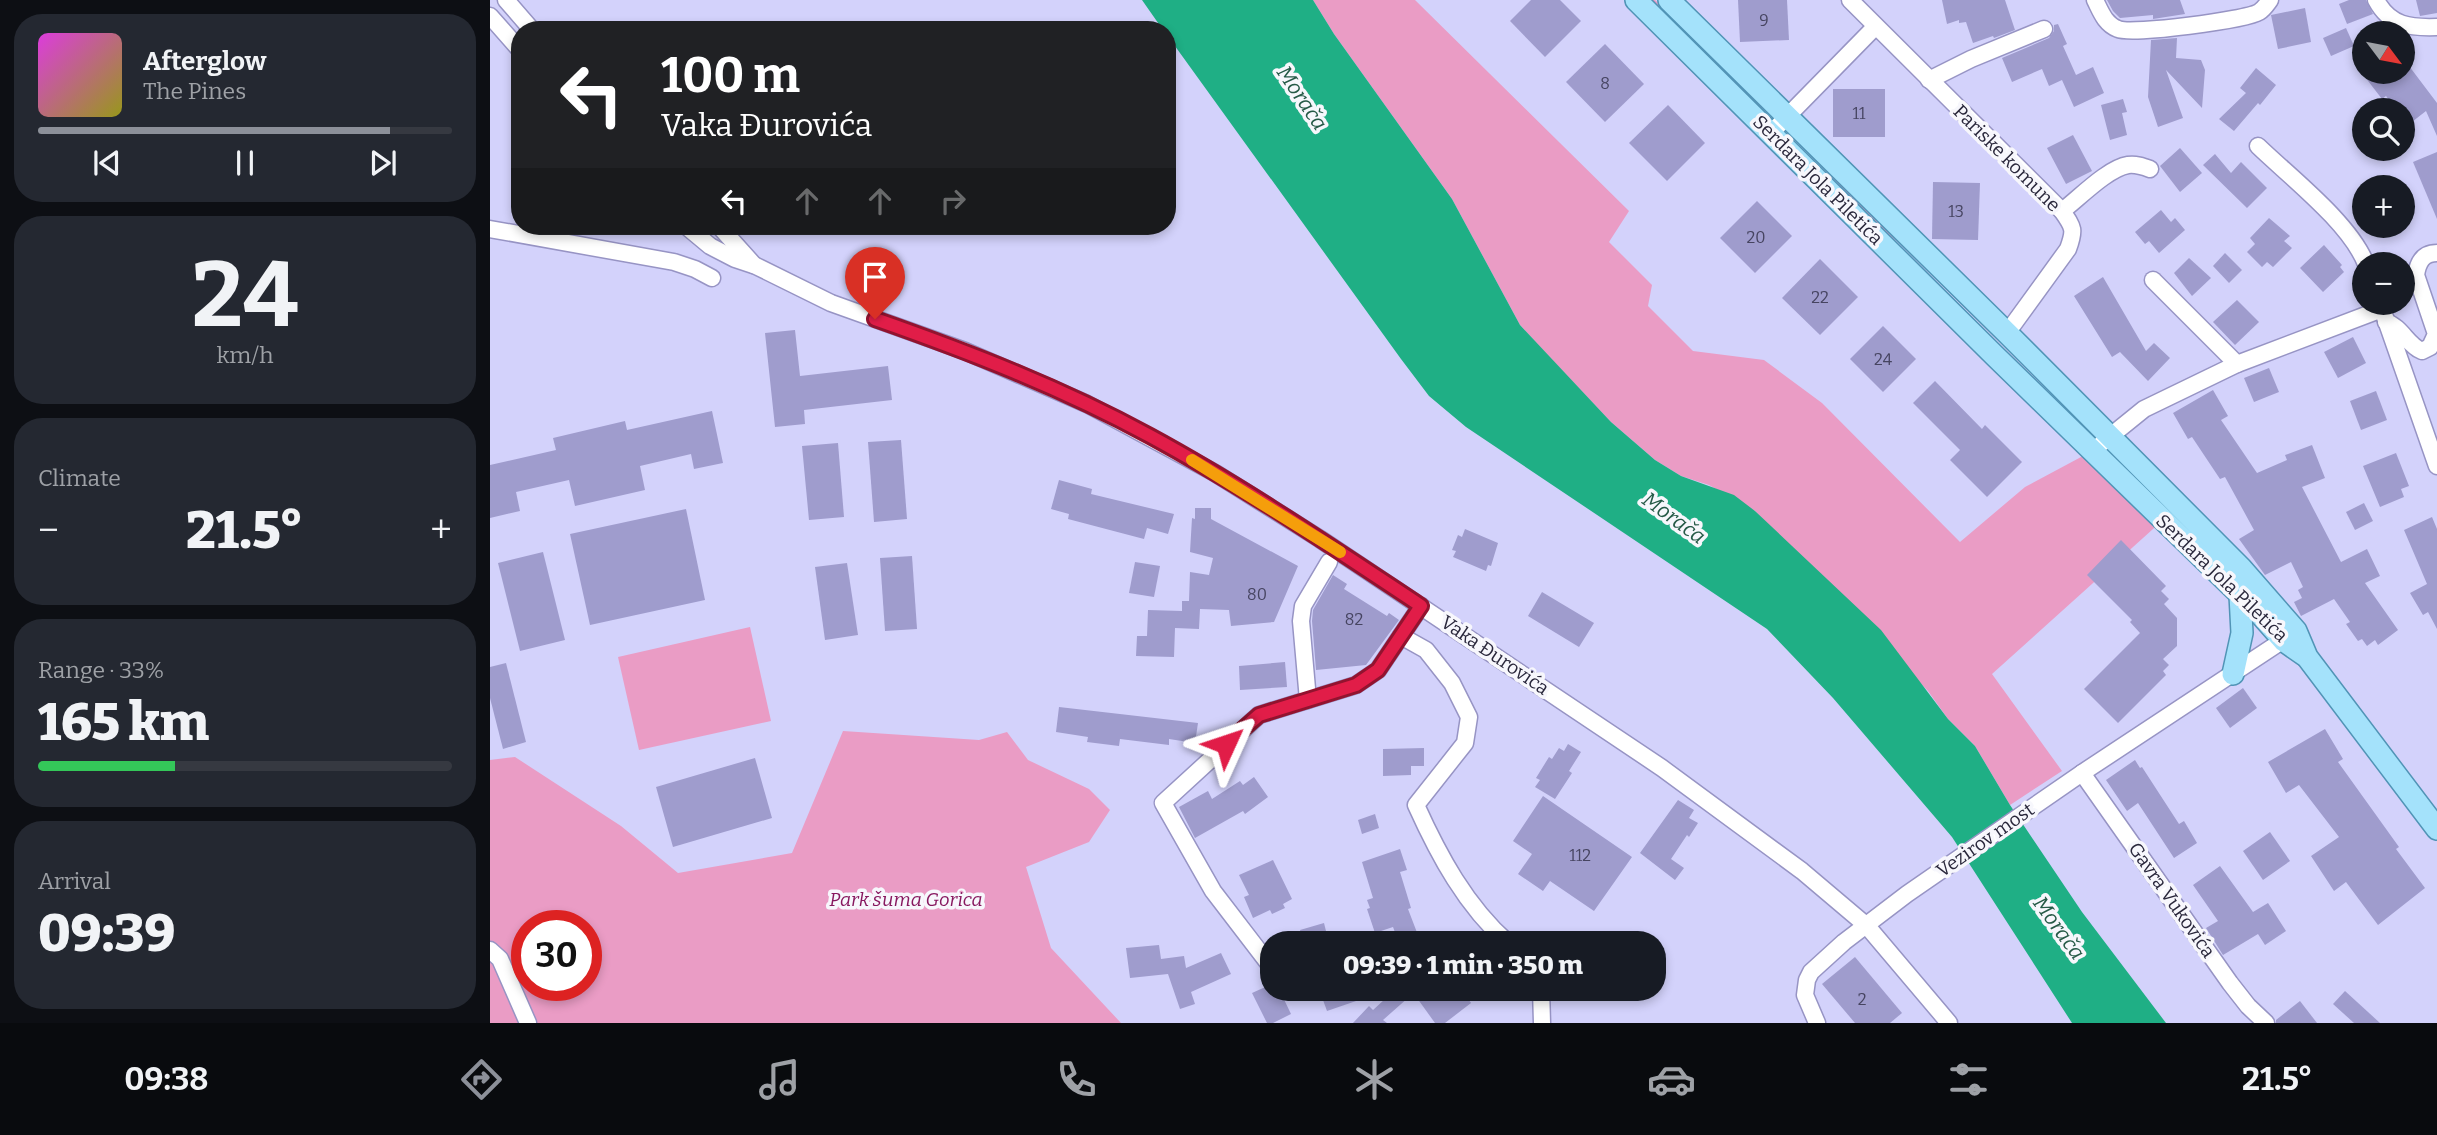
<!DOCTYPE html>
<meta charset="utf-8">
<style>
:root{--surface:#171b24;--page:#242831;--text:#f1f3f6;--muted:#9ea1a6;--line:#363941;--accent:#8c9099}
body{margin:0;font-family:Bitter,serif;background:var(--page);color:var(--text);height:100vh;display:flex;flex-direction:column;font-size:26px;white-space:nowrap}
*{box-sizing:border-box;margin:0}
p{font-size:23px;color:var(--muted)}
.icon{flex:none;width:38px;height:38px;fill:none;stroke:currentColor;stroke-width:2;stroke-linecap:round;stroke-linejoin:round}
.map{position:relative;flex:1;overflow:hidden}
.panel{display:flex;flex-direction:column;gap:14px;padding:14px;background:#0d0f14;width:490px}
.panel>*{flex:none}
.hud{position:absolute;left:21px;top:21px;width:665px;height:214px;border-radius:28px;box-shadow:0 4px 10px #0003;background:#202124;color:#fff;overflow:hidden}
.needle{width:46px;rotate:122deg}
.tools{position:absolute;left:1862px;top:21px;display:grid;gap:14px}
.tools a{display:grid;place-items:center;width:63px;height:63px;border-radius:50%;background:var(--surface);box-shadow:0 4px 10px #0003;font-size:35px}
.speed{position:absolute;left:21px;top:910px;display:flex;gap:14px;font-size:35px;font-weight:700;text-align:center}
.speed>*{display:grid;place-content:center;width:91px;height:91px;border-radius:50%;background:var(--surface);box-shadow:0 4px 10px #0003;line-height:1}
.speed .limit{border:10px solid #d22;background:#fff;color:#111}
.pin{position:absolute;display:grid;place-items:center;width:60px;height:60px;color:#fff;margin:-72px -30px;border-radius:50% 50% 50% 0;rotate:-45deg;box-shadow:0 0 7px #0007}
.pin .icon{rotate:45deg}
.me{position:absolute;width:77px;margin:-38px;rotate:48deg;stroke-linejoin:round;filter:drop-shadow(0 0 5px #0008)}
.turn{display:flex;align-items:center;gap:24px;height:147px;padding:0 35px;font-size:32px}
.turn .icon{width:91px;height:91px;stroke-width:2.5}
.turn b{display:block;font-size:49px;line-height:60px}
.lanes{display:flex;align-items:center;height:66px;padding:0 35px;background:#0003;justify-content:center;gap:35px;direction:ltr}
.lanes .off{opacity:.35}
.big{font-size:52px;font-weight:800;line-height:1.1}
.panel .widget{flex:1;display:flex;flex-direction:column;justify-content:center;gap:10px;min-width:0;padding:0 24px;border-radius:28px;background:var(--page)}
.panel .dial{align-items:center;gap:0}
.dial b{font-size:91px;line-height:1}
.song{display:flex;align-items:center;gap:21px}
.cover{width:84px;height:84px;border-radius:10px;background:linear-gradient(135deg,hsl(300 70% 55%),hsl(60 70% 35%))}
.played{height:7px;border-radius:4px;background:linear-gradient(90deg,var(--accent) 85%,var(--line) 85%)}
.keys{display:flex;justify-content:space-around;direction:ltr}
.heat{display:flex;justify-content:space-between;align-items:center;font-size:38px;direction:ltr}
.charge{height:10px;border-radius:5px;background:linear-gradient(90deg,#34c759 33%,var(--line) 0)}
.trip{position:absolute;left:770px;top:931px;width:406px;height:70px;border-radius:28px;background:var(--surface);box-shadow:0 4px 10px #0003;font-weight:800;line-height:70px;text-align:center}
.tabs{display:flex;height:112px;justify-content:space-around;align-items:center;background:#090b0e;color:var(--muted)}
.tabs .icon{width:49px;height:49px}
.tabs .selected{color:var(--accent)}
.tabs b{font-size:32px;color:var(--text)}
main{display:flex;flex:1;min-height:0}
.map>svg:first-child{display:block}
</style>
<main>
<section class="panel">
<div class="widget">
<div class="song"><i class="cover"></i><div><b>Afterglow</b><p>The Pines</p></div></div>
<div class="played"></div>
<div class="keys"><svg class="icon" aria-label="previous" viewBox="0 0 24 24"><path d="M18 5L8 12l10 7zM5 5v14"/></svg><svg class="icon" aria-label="pause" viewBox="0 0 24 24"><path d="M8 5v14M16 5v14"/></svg><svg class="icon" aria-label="next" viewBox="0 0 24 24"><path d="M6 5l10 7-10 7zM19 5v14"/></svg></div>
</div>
<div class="widget dial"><b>24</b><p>km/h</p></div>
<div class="widget"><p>Climate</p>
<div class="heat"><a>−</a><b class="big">21.5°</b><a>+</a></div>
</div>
<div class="widget"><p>Range · 33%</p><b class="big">165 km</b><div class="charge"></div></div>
<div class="widget"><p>Arrival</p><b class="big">09:39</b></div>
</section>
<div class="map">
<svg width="1947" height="1023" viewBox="0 0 1947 1023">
<rect width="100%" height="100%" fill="#d3d2fb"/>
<g fill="#ea9cc5" fill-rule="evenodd">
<path d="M823,0H925L1139,211L1119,242L1162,285L1158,306L1203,351L1274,360L1332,403L1470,542L1535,487L1606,449L1673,520L1502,674L1572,771L1520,805L1485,746L1458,719L1438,691L1265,511L1219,485L1191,476L1165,460L1121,422L1053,350L1030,325L962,199L844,34Z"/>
<path d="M1158,0H1165L1273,104L1272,108L1269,109Z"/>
<path d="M1321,150L1395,229L1406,241L1393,231L1318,152Z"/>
<path d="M260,627L281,721L149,750L128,657Z"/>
<path d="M353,731L489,740L517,732L538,760L599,789L620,810L599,842L536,867L561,948L631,1023H0V760L25,757L131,826L188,873L302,853ZM37,926H96V985H37Z"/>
</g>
<path fill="#1faf85" d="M652,0H823L844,34L962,199L1030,325L1121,422L1165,460L1191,476L1244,495L1265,511L1391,630L1458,719L1485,746L1520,805L1592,912L1676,1023H1582L1462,837L1343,698L1277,629L976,427L939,396L911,359L677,35V30H673Z"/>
<g fill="#9f9ccd">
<path d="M1041,0H1070L1091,21L1055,57L1020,21Z"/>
<path d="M1248,0H1297L1299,40L1250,42Z"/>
<path d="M1452,0H1515L1525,30L1504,38L1503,36L1483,43L1476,22L1469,23V20L1457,24Z"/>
<path d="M1617,0H1690L1695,14L1663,19V15L1630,18L1623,11Z"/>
<path d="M1859,0H1876L1883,14L1857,24L1849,4Z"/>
<path d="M1926,0H1947V13L1930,16Z"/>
<path d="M1815,8L1821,42L1788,49L1781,15Z"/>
<path d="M1568,24L1577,44L1573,46L1586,75L1603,67L1614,93L1584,107L1572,80L1559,86L1552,69L1522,82L1512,58L1559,38L1564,31V25Z"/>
<path d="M1856,28L1864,46L1841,56L1833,38Z"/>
<path d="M1687,38L1686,58L1711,60L1715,70L1712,108L1676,70L1693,118L1668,127L1658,97L1661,40Z"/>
<path d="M1115,44L1154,84L1115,122L1076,82Z"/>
<path d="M1913,58L1947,103V136L1936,111L1918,125L1913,118V110H1907L1896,96L1892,99L1875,77L1882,72H1913Z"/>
<path d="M1766,68L1786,85L1770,105L1768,103L1744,131L1729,119L1756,93L1750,88Z"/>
<rect x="1343" y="89" width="52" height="48"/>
<path d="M1633,99L1637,112L1632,113L1637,135L1620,140L1611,105Z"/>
<path d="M1178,105L1215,143L1177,181L1139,143Z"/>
<path d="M1583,135L1602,171L1576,184L1557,148Z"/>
<path d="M1690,148L1712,173L1690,192L1670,166Z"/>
<path d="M1947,152V219L1923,162Z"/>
<path d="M1725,154L1741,173L1751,162L1777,188L1757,208L1713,165Z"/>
<path d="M1443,182L1490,183L1488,240L1442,239Z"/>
<path d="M1267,201L1302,236L1265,273L1230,238Z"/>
<path d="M1671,210L1681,222L1685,218L1695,230L1669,253L1659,241L1655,244L1645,232Z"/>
<path d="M1779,218L1800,236L1794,241L1802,248L1783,267L1777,262L1772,267L1757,252L1765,244L1760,238Z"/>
<path d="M1834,245L1852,265L1850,267L1854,272L1833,292L1810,268Z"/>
<path d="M1735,253L1752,270L1739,283L1723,266Z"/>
<path d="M1699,258L1721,278L1702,296L1684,273Z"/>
<path d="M1330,259L1368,297L1330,335L1292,298Z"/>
<path d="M1613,277L1656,351L1664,343L1680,358L1658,381L1630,352L1622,357L1584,296Z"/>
<path d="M1747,300L1769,322L1745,345L1723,322Z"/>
<path d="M1393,326L1426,359L1393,392L1360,359Z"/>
<path d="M305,330L310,376L398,366L402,400L314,410L315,424L285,427L275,333Z"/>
<path d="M1863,337L1876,363L1848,378L1834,352Z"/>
<path d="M1779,368L1789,392L1764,402L1754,378Z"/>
<path d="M1445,381L1492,429L1495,425L1532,462L1497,497L1460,460L1470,450L1423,403Z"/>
<path d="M1723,390L1738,416L1731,420L1767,473L1797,460L1795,455L1822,445L1835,478L1812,487L1851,562L1877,549L1890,576L1875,583L1908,630L1888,645L1885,640L1877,646L1872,639L1868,641L1856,624L1860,622L1844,599L1811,616L1804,602L1812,598L1808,590L1813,587L1801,562L1775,575L1749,539L1764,530L1735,477L1730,479L1702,437L1698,439L1683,413Z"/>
<path d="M1886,391L1897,420L1871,430L1860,401Z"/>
<path d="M222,411L233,463L204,469L201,454L150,466L155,490L85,506L79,480L26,492L30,511L0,518V465L66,450L63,438L135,421L137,430Z"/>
<path d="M411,440L417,519L384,522L378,442Z"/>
<path d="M348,443L354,517L319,520L312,446Z"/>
<path d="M1906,453L1919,486L1911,489L1914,497L1890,507L1873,466Z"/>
<path d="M569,480L602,489L601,494L684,514L678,534L657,528L654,539L578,519L579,514L561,509Z"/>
<path d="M1874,503L1883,521L1865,530L1856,512Z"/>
<path d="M705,508H721V519L808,566L784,622L741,626L739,610L710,609L709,629L685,628L684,657L646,656L647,636H657L658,610L692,611V601H699L700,572L719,575L723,558L700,552L702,518L705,519Z"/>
<path d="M196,509L215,600L100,625L80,534Z"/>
<path d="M1942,517L1947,529V629L1938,612L1933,615L1920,593L1937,584L1914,530Z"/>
<path d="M975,529L1008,543L1001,566L998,565L996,571L963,557L966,551L962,550L968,535L972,537Z"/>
<path d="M1631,540L1676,586L1671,591L1679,599L1674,604L1687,618V646L1673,659L1679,665L1673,671L1676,675L1628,723L1594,689L1650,633L1640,622L1642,620L1597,575Z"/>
<path d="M53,552L75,640L30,651L8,563Z"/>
<path d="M422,556L427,629L395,631L390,558Z"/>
<path d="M645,562L670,566L664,597L639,593Z"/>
<path d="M357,563L368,635L335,640L325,567Z"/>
<path d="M843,575L857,584L854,589L897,616L899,613L909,620L876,665L826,670L822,621L823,610Z"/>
<path d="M1052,592L1104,623L1089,647L1038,616Z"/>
<path d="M795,662L797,687L750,690L749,666Z"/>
<path d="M16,663L36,742L13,749L0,698V667Z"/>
<path d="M1753,688L1767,708L1740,728L1726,708Z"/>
<path d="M569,707L708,723L705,743L679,739V745L630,739L629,746L597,742L598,737L566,732Z"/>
<path d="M1835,729L1853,759L1848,762L1909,847L1906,849L1935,888L1888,925L1856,882L1844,891L1821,856L1849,837L1809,785L1796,793L1778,762Z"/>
<path d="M1078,744L1091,752L1079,771L1082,773L1065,799L1045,787L1050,780L1046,778L1059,757L1062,759L1069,748L1074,751Z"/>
<path d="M934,748V766H921V775L893,776V749Z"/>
<path d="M265,758L282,818L183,847L166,787Z"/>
<path d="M1645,760L1650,768L1652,767L1689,824L1694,821L1707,843L1684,858L1648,803L1637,811L1616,780Z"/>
<path d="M764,777L778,797L755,814L753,811L705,838L689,807L718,791L722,799L750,781L753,785Z"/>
<path d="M1053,796L1142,857L1104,911L1060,881L1053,891L1028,874L1042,854L1023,841Z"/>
<path d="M1188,800L1204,810L1199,818L1208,823L1199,837L1197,835L1181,859L1194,868L1185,880L1150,853Z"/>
<path d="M885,814L889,828L872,834L868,820Z"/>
<path d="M1780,832L1800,861L1773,880L1753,851Z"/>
<path d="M910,849L917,870L910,872L921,908L918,909L931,943H909L903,927L885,933L877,909L880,908L877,900L883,898L872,862Z"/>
<path d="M783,860L802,899L793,904L795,908L782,914L780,910L763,918L754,897L759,895L749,875Z"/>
<path d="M1730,866L1763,912L1778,903L1796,931L1775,945L1768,934L1733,955L1716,928L1728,921L1703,885Z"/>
<path d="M834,923L839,943H813L810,930Z"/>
<path d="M669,945L671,959L694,956L696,968L731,953L741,974L701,992L705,1004L690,1009L678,974L640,978L636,948Z"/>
<path d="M1365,957L1412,1013L1400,1023H1365L1332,984Z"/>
<path d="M782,984V989H789L801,1014L783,1023H777L762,993Z"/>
<path d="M829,989H865L869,1000L837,1011Z"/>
<path d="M906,989H928L893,1020L897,1023H863L879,1006L883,1010Z"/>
<path d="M939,989H971L981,1003L955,1023H945L927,998Z"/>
<path d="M1855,991L1890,1023H1864L1843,1004Z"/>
<path d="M1810,1001L1827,1023H1786V1020Z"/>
</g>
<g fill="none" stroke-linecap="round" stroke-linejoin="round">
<g stroke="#9794c4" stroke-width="19">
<g id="minor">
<path d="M16,0L42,30"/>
<path d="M1360,0L1572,211C1584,228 1585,230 1578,249L1517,333"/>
<path d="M1605,0C1611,12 1615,24 1628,29C1642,35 1756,20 1769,12C1774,9 1777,4 1780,0"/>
<path d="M1886,0C1900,26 1920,28 1947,27"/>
<path d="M0,16L30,50"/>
<path d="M1439,80L1481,59L1554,29"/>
<path d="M1281,133L1385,27"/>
<path d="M1768,146C1800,177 1860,223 1876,264"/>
<path d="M1572,211C1588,199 1618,168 1638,165C1646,164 1652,166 1660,169"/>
<path d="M196,226L220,246L245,259L266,266L341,303L475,351L597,404L725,473L830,539L1172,768L1312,871L1377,926L1459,1023"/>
<path d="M229,226L264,265"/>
<path d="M0,229L184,262L205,269L222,278"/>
<path d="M1663,280L1747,364"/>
<path d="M1890,303L1947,466"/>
<path d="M1896,322C1912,327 1917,345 1932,351L1940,347L1946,334L1926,275C1928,262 1933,253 1947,253"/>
<path d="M1612,443L1654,409L1747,364L1892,309"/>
<path d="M911,636L936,650L962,683L979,717L975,743L926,805C949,856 976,906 1018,943"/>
<path d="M818,700L811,621L813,606L839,562"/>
<path d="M1592,773L1740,983L1758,1006L1776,1023"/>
<path d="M0,950L10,959L38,1023"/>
<path d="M782,968L723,891L673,803L769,715L866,685L888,670L931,606"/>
<path d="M1051,989L1052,1023"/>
<path d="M1327,1023L1315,995L1317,980L1321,972L1354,942L1417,894L1592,773L1801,635"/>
</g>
</g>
<g stroke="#5194b6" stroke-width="24">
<g id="major">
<path d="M1146,0L1505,356L1771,615L1794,641L1814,655"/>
<path d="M1179,0L1517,333L1751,568L1806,631L1817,657L1947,829"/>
<path d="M1743,674L1752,633L1750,595"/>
</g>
</g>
<use href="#minor" stroke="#fff" stroke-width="16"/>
<use href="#major" stroke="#a4e2fb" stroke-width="21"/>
</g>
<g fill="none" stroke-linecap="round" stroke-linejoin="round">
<g stroke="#92132f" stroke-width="18">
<path id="route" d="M385,319C479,352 572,388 660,436C754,487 842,547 931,606L888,670L866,685L769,715L736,744"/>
</g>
<use href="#route" stroke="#e11d48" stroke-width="12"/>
<path stroke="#f59e0b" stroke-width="12" d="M702,460L850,552"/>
</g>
<g text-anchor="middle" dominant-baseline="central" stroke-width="7" stroke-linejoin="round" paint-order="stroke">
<g font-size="16" fill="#464460">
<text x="1274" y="20">9</text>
<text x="1115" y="83">8</text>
<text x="1369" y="113">11</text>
<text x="1466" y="211">13</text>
<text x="1266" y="237">20</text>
<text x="1330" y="297">22</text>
<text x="1393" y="359">24</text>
<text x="767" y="594">80</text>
<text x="864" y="619">82</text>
<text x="1090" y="855">112</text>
<text x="1372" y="999">2</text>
</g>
<g font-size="19" fill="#29273b" stroke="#f7f7fc">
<text transform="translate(1517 158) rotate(45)">Pariske komune</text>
<text transform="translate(1328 180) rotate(45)">Serdara Jola Piletića</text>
<text transform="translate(1732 578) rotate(44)">Serdara Jola Piletića</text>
<text transform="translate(1005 655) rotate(34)">Vaka Đurovića</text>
<text transform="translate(1495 840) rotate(-35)">Vezirov most</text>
<text transform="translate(1682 900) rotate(55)">Gavra Vukovića</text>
</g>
<g font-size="19" font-style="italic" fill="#87185f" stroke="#f7f7fc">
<text x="416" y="899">Park šuma Gorica</text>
</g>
<g font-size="21" font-style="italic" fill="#265a47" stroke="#f7f7fc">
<text transform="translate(812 98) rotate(56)">Morača</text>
<text transform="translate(1184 518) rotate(36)">Morača</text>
<text transform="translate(1569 928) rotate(54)">Morača</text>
</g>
</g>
</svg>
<div class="tools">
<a><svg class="needle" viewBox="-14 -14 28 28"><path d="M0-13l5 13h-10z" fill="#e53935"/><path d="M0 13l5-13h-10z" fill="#9ea1a6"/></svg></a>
<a><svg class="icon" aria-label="search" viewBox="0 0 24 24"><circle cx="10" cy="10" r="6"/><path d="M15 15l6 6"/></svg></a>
<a>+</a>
<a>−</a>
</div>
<div class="speed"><div class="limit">30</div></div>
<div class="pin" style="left:385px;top:319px;background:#d93025"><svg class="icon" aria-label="arrive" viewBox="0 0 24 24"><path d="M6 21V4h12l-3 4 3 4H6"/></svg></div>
<svg class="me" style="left:736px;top:744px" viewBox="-20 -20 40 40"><path d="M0-17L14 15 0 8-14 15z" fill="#e11d48" stroke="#fff" stroke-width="4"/></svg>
<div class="trip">09:39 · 1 min · 350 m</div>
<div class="hud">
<div class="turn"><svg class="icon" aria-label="left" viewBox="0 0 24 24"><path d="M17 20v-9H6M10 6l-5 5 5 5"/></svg><div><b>100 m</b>Vaka Đurovića</div></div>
<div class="lanes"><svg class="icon" aria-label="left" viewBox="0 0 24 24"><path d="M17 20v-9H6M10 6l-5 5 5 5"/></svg><svg class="icon off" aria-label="ahead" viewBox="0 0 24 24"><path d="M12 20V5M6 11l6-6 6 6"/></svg><svg class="icon off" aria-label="ahead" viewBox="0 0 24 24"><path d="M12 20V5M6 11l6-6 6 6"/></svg><svg class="icon off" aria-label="right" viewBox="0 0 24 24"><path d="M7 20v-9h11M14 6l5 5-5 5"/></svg></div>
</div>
</div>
</main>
<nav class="tabs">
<b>09:38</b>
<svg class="icon selected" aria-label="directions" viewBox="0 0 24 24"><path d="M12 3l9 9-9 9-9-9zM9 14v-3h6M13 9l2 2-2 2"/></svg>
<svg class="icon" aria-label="music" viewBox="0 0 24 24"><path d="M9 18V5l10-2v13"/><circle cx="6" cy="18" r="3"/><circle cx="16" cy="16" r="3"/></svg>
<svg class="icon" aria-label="phone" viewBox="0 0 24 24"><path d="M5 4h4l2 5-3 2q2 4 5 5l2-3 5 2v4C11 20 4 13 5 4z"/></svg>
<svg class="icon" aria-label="climate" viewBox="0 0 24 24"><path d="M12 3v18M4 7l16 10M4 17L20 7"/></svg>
<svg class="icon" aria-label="car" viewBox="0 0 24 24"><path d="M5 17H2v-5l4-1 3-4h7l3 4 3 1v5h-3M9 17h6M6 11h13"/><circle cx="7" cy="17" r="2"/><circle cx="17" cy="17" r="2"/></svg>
<svg class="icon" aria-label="filters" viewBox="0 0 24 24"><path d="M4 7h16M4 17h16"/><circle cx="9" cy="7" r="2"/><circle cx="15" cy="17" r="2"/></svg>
<b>21.5°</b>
</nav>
